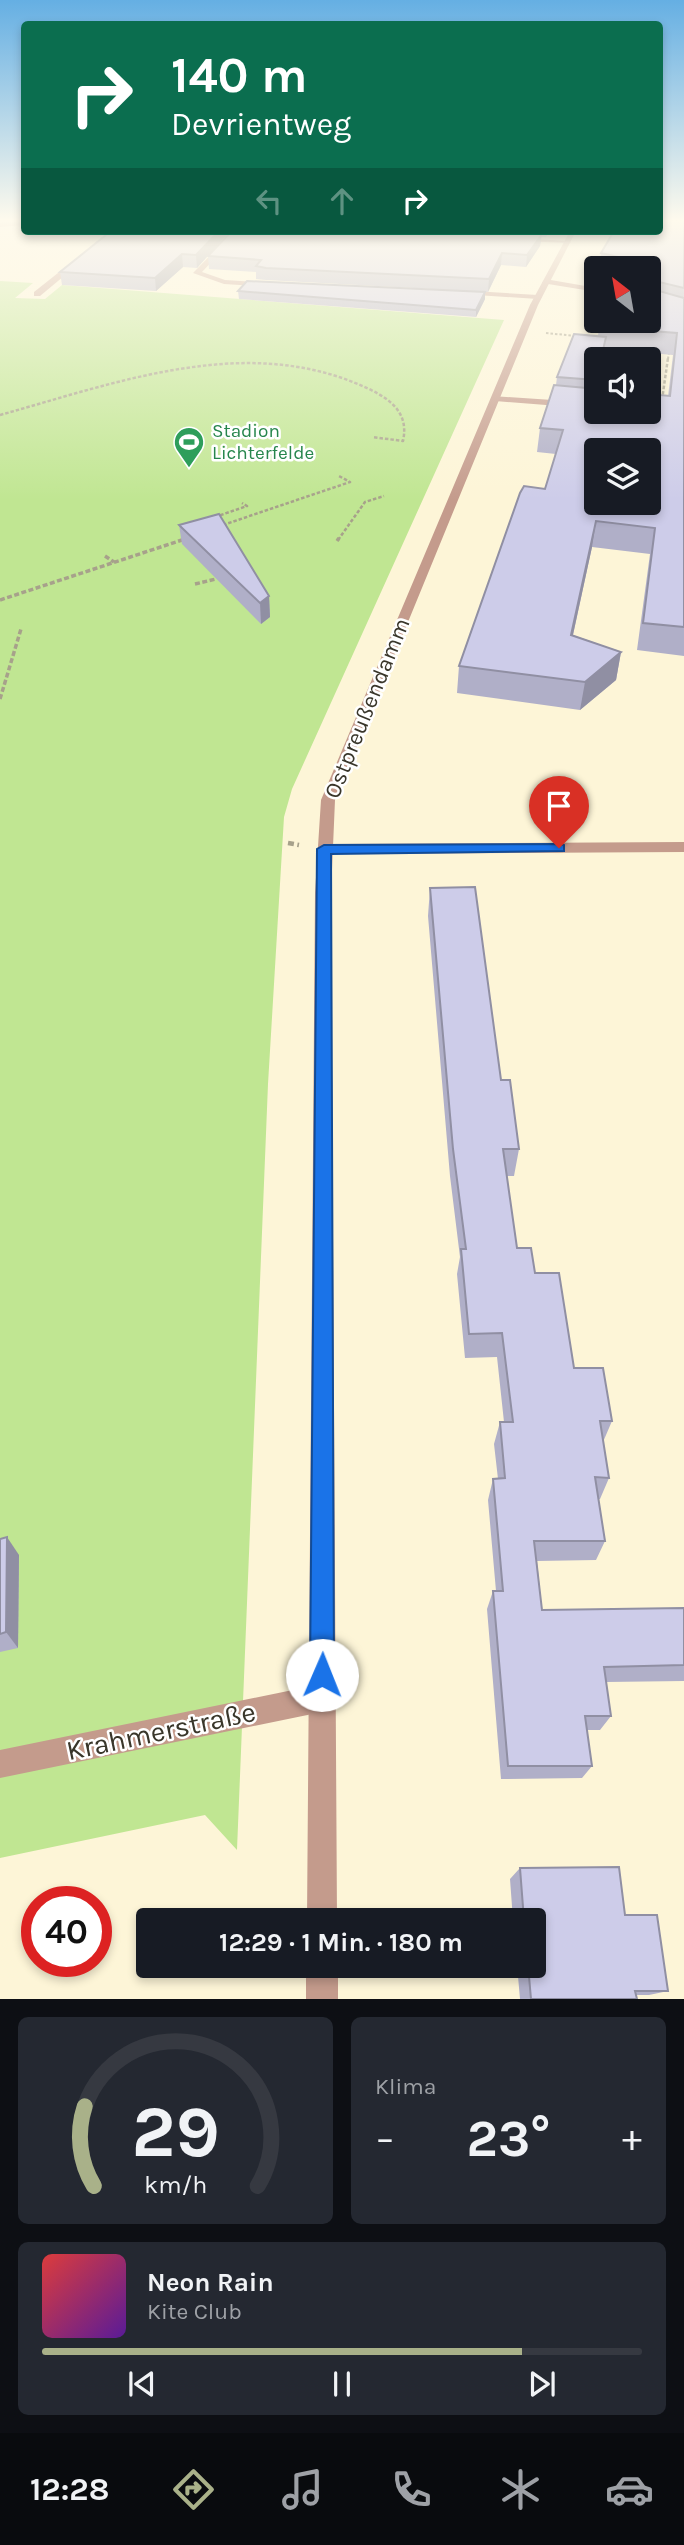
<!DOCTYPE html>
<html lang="de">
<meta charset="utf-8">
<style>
:root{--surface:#171b24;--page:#242831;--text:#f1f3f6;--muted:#9ea1a6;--line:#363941;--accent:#a9b189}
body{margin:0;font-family:Karla,sans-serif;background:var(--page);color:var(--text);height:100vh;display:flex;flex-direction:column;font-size:26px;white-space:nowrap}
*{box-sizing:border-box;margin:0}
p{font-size:23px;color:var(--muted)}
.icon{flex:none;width:38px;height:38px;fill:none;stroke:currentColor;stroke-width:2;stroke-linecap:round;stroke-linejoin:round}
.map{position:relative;height:1999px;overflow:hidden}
.side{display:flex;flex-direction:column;gap:18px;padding:18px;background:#0d0f14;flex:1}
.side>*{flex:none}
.guide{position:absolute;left:21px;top:21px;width:642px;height:214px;border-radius:7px;box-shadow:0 4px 10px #0003;background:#0b6e4f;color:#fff;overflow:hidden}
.needle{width:46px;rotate:329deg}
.controls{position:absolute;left:584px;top:256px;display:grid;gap:14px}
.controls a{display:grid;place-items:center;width:77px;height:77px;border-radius:7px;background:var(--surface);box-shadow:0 4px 10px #0003;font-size:35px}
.speed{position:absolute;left:21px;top:1886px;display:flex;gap:14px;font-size:35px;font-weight:700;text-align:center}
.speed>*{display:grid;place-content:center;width:91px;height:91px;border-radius:50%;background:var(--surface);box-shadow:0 4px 10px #0003;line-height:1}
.speed .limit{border:10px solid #d22;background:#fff;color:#111}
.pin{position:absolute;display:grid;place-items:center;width:60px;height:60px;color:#fff;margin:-72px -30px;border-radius:50% 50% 50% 0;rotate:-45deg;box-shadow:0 0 7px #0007}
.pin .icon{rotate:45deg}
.me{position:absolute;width:77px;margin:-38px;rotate:1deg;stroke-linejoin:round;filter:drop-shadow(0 0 5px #0008)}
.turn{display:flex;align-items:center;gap:24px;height:147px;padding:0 35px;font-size:32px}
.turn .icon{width:91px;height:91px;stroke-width:2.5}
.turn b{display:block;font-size:49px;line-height:60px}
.lanes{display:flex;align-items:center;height:66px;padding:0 35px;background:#0003;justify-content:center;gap:35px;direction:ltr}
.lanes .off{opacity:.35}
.big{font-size:52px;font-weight:700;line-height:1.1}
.side .card{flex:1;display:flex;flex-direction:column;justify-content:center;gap:10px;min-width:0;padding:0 24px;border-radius:10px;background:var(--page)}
.side .dial{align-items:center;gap:0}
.dial svg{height:182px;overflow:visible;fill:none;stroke:var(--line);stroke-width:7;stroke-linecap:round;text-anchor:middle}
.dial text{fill:var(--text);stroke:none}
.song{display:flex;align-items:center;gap:21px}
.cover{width:84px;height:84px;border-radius:10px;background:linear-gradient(135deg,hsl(0 70% 55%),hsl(270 70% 35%))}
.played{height:7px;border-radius:4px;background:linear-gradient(90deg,var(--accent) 80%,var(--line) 80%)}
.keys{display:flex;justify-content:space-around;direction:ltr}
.heat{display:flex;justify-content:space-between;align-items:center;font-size:38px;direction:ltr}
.side .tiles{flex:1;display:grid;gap:18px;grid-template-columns:1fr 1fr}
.card:last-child{grid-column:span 2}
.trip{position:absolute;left:136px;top:1908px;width:410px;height:70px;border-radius:7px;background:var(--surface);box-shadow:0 4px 10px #0003;font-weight:700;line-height:70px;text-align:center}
.dock{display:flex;height:112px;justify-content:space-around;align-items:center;background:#090b0e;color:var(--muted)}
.dock .icon{width:49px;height:49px}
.dock .selected{color:var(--accent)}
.dock b{font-size:32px;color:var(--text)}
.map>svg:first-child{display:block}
</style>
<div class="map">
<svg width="684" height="1999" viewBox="0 0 684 1999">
<rect width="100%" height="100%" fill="#fdf5d7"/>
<path fill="#c0e692" d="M0,281L33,283L15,298L45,299L62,285L504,320L292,789L284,817L268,1084L237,1850L205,1815L0,1858Z"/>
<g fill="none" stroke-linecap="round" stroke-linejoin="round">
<g stroke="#a7a18b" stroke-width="2" stroke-dasharray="2.5 2" stroke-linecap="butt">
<path d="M546,333L586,337L591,323L605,324"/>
<path d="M668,359L669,353L684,355"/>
</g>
<g stroke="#a7a18b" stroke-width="2.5" stroke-dasharray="3.5 2" stroke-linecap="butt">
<path d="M662,400L668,358"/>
<path d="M0,415C119,382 249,332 369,389C392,400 409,414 403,441L372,437"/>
<path d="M215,517L247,506L242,503"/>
<path d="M223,525L350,482L339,476"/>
<path d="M338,540L365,502L384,496"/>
</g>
<g stroke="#a7a18b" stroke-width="3.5" stroke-dasharray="5 2.5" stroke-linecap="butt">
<path d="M337,541L339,538"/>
<path d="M105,556L114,562"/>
<path d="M195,584L216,579"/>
<path d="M0,600L185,539"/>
<path d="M0,699L21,629"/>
</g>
<path stroke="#a7a18b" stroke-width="4.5" stroke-dasharray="6 3.5" stroke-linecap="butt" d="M288,843L299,845"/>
<g fill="#c49b8c" fill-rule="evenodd">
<path d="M24,221V225L0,227V223Z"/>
<path d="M111,231H118L40,296H34V292Z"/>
<path d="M234,231H241L202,272L225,280L269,283L272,287L224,284L193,273Z"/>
<path d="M516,238L568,241L571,243L518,241Z"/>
<path d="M458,290L538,295L542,297L538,299L461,294Z"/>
<path d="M492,396L597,403V409L495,401Z"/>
</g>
<path fill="#c49b8c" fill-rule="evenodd" d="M322,1684L332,1688L336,1698L332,1708L322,1712L0,1778V1750Z"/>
<g fill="#c49b8c" fill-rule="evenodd">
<path d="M545,279L597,288V292L542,283Z"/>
<path d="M684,842V852L324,854L316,849L324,844Z"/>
</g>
<g fill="#c49b8c" fill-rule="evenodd">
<path d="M570,231H576L538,305L335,800L331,893L337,1920H307L315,893L321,800L530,305Z"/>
<rect x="306" y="1965" width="32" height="34"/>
</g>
</g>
<g fill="#b0afc8" fill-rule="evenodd">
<path d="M684,220V656L637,650L650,554L592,547L573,635L621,652L616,680L580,710L457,693L459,666L545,489L556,454L537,452L540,428L556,385L557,377L598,336L599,327L649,268H599L601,253ZM605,349L673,355L668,396L596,389L597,359Z"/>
<path d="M230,231L197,268L183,267L156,291L62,285L60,272Z"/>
<path d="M232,231H550L546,237H541L540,246L526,267L501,265L488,292L266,280L256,279V272L209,269L208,256Z"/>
<path d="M238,291L485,299L476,317L239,299Z"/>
<path d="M179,525L269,596L270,617L261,624L182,544Z"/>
<path d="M430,888L501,1080L519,1149L514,1176H507L517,1248L535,1273L574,1368L612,1421L603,1442L609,1478L600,1499H598L605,1541L596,1560L537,1561L542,1610L684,1608V1681L606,1682L611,1716L600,1730H587L592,1766L582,1778L501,1779L487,1609L493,1591H496L488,1500L493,1479H498L494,1444L500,1422H504L497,1357L465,1358L457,1274L460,1257L450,1176L428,916Z"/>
<path d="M0,1539L19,1555L18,1648L0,1652Z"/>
<path d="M520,1868L625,1915L668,1991L649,1995H636L637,1999H520L517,1965H534V1920H513L510,1879Z"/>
</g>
<g fill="#908fa3">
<path d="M219,231H230L197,268L196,255Z"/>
<path d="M542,234L540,246L526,267L527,255Z"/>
<path d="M502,253L501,265L488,292L489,279Z"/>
<path d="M182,254L183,267L156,291L155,278Z"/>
<path d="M485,292V299L476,317V310Z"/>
<path d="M596,521L592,547L567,662L571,635Z"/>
<path d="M269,596L270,617L261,624L260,603Z"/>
<path d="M621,652L616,680L580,710L585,682Z"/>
<path d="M7,1537L19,1555L18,1648L6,1632Z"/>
</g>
<g fill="#cdcce9" stroke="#908fa3" stroke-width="2" fill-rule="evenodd">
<path d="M660,220H684V288L651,280L652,289L684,298V627L643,623L655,528L596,521L571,635L621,652L585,682L459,666L520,493L524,486L545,489L563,430L540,428L554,385L597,389V411H649V394L670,396L677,333L599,327L601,320H649V268H615L618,257L601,253L614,231H660ZM597,450H649V502H597Z"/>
<path d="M111,231H219L196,255L182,254L155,278L60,272Z"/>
<path d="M232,231H507L542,234L527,255L502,253L489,279L266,268L256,266L261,260L208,256Z"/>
<path d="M247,281L485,292L476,310L238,291Z"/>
<path d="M574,334L606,337L601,359H597L596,380L557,377Z"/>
<path d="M219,514L269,596L260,603L179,525Z"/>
<path d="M475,887L501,1080H510L519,1149H503L517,1248H531L535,1273H559L574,1368H603L612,1421H600L609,1478L595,1477L605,1541H534L542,1610L684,1608V1665L604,1667L611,1716H585L592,1766H508L493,1591H503L493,1479L505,1478L500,1422H513L502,1333L469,1334L461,1249H466L453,1149L430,888Z"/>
<path d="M7,1537L6,1632L0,1634V1539Z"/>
<path d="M619,1867L625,1915H657L668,1991H635L637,1999H531L528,1965H534V1920H524L520,1868Z"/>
</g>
<linearGradient id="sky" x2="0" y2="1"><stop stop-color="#65afe3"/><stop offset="0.44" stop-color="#fefaed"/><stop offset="1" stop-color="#fefaed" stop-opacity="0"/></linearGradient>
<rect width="684" height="500" fill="url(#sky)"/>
<path fill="#1a73e8" stroke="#114b97" stroke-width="2" d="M559,844L564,845V851L331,854L334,1675L331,1683L322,1687L313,1683L310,1675L317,849L324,845Z"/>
<defs>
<g id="stadium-pin" transform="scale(1.575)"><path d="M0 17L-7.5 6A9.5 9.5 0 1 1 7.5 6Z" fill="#2e9e5b" stroke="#fff"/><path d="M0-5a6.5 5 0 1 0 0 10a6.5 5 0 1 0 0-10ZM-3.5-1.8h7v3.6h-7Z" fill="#fff"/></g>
</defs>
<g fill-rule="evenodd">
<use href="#stadium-pin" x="189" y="442"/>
</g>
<g text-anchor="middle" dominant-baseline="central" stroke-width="5" stroke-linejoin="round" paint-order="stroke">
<g font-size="19" fill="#27864d" stroke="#fff" text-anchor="start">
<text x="212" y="431">Stadion<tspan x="212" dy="22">Lichterfelde</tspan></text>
</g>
<g font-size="23" fill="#39362a" stroke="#fff">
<text transform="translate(367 708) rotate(-68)">Ostpreußendamm</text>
</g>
<g font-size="28" fill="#39362a" stroke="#fff">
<text transform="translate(161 1731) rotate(-12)">Krahmerstraße</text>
</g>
</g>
</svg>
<div class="controls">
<a><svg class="needle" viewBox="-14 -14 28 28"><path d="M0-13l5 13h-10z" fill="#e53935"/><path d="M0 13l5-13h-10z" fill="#9ea1a6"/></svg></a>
<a><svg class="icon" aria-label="sound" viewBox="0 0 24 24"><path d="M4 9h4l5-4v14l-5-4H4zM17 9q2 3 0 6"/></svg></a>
<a><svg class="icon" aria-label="layers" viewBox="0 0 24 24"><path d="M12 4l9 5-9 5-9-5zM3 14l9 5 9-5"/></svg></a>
</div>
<div class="speed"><div class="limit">40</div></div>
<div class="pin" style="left:559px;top:848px;background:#d93025"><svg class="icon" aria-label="arrive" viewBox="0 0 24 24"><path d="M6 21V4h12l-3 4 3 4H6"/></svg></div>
<svg class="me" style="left:322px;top:1675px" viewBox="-20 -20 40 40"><circle r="19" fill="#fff"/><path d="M0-13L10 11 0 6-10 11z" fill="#1a73e8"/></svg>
<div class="trip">12:29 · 1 Min. · 180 m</div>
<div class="guide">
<div class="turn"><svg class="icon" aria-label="right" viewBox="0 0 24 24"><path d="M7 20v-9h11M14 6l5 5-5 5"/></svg><div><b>140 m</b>Devrientweg</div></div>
<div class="lanes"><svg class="icon off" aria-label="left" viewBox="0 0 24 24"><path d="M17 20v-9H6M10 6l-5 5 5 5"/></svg><svg class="icon off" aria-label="ahead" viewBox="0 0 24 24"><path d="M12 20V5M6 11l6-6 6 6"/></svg><svg class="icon" aria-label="right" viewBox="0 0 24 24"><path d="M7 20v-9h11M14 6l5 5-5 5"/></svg></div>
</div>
</div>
<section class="side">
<div class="tiles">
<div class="card dial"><svg viewBox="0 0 100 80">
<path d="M14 69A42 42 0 1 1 86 69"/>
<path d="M14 69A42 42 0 0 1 10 34" stroke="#a9b189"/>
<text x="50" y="56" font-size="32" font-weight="700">29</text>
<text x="50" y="72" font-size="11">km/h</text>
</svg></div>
<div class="card"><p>Klima</p>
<div class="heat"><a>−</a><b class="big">23°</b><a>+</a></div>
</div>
<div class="card">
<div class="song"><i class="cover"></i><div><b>Neon Rain</b><p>Kite Club</p></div></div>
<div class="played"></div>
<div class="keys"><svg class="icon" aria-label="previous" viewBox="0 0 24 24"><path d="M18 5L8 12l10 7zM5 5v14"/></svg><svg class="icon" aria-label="pause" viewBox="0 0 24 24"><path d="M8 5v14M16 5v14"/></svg><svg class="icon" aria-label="next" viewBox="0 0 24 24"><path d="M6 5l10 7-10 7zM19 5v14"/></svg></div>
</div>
</div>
</section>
<nav class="dock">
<b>12:28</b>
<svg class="icon selected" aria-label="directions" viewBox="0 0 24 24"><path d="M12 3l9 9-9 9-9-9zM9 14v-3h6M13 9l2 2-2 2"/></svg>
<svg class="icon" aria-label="music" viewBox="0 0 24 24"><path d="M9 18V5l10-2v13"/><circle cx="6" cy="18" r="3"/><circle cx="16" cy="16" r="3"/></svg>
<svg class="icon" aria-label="phone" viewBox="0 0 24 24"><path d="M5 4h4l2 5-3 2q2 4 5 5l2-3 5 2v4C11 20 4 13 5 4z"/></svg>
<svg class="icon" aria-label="climate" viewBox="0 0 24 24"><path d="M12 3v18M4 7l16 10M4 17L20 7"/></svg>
<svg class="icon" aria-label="car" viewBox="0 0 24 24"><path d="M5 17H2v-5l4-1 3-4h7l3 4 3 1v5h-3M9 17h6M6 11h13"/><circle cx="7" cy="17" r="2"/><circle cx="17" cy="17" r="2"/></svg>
</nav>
